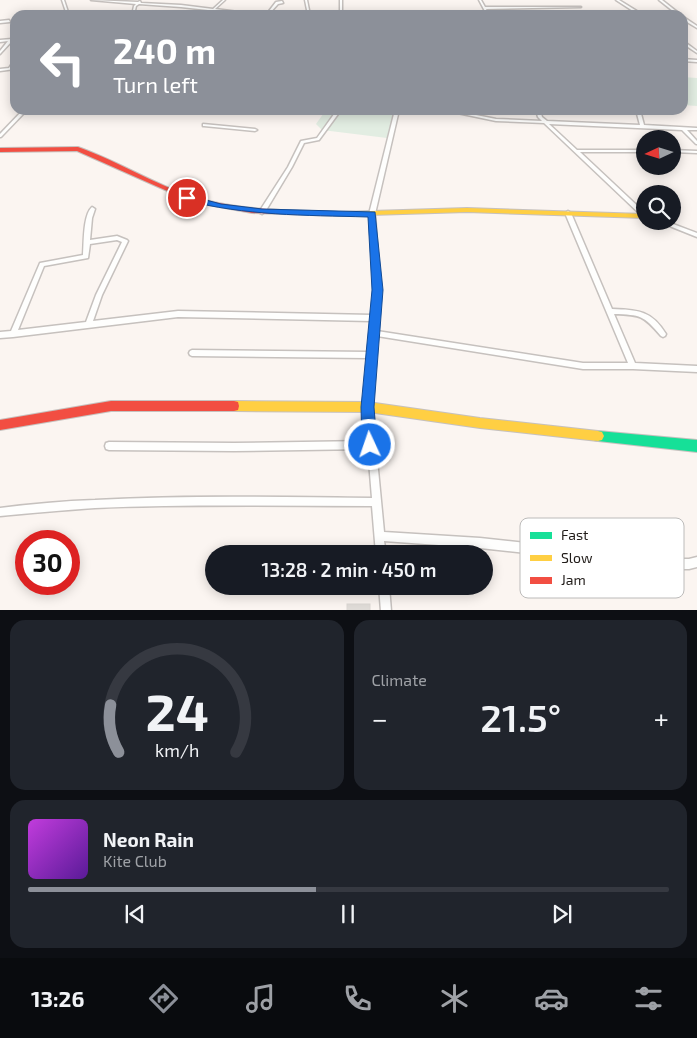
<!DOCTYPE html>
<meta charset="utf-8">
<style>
:root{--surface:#171b24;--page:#20242c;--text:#f1f3f6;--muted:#9ea1a6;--line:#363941;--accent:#8c9099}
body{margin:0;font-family:"Exo 2",sans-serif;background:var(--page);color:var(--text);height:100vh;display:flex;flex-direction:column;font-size:19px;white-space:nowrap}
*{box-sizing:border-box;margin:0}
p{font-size:16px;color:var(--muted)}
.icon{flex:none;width:28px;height:28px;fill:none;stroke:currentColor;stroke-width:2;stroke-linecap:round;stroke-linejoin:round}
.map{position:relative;height:610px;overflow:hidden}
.panel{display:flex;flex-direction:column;gap:10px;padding:10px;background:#0d0f14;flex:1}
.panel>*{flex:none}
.guide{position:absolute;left:10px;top:10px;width:678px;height:105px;border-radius:15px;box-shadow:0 2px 12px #0003;background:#8c9099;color:#fff;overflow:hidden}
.needle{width:32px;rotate:266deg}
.buttons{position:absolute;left:636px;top:130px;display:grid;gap:10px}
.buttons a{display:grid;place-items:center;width:45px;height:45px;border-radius:50%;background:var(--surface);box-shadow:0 2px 12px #0003;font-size:25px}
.speed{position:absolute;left:15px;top:530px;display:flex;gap:10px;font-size:25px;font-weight:700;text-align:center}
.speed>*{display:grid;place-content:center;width:65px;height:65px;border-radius:50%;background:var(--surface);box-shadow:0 2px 12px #0003;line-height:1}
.speed .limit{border:8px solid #d22;background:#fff;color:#111}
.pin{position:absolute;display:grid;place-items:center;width:42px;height:42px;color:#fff;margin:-21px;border:2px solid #fff;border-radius:50%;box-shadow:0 1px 5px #0007}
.me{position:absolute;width:55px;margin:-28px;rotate:357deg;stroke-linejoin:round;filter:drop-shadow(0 0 4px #0008)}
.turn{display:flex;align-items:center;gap:18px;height:105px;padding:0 20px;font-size:22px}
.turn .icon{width:65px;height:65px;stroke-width:2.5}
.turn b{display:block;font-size:35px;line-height:42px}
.big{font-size:38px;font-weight:600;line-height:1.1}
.panel .tile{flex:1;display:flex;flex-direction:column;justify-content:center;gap:8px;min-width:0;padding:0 18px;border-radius:15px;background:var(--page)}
.panel .dial{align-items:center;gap:0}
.dial svg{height:130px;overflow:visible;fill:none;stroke:var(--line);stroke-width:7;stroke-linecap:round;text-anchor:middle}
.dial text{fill:var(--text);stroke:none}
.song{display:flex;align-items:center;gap:15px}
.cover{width:60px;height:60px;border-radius:8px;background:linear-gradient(135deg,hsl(290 70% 55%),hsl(270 70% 35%))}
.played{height:5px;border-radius:2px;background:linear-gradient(90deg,var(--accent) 45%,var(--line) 45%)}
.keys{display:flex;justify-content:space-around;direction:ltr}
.heat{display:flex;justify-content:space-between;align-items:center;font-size:28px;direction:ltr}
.panel .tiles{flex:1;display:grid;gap:10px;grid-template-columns:1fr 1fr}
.tile:last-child{grid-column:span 2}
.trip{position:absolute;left:205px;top:545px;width:288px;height:50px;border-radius:25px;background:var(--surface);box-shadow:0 2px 12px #0003;font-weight:600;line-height:50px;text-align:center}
.dock{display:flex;height:80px;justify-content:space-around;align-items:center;background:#090b0e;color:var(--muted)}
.dock .icon{width:35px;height:35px}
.dock .on{color:var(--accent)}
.dock b{font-size:22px;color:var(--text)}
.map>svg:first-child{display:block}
</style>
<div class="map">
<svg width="697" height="611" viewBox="0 0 697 611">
<rect width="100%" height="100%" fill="#fbf5f1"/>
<g fill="#e2ede2">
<path d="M682,77L697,78V106L683,105Z"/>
<path d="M326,110H395L387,138L322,130L316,124Z"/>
</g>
<rect fill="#dfdbd7" stroke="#dcd7d3" x="347" y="604" width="23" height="7"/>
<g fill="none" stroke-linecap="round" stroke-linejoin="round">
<g stroke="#c6c1be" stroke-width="3">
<g id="street">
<path d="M62,0H64L69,15H67Z"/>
<path d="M91,0L138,2L140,1L141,3L181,5L213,9L223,0H225L215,9L261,15H253L181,7L139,4L136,6L134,15H132L134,6L136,4Z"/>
<path d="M305,0H307L310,15H308Z"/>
<path d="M340,0H342V10L340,15H338L340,10Z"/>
<path d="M479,0H481L485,7H581L486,9L489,15H487Z"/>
<path d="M616,0H619L640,13L649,15H608L609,13H636Z"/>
<path d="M659,0H662L681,15H678Z"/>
<path d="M282,1L283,3L278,4L268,15H266L276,2Z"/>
<path d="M535,12L538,15H536L534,13Z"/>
<rect x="410" y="13" width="2" height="2"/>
<path d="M560,13L577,14L578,15H559Z"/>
<path d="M682,16L697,26V28L682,19Z"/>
<path d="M9,20L10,22L0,23V21Z"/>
<path d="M12,39V41L0,54V51L8,41L0,42V40Z"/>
<path d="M682,40L697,51V53L682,43Z"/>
<path d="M15,59V63L13,67H15V69L0,71V69L9,68Z"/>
<path d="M682,59L697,60V62L682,61Z"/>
<path d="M23,110H27L1,137H0V134Z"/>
<path d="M337,110H341L319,140L304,143L292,167L265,212L262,214L260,213L259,212L288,167L301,141L317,138Z"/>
<path d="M395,110H399L375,214L380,290L377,331L583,363H628L565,213L568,211L571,213L612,309C638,310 651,310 666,334L665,336L663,337L661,336C643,315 641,315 614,314L635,363L697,366V372L633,369H583L377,336L372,407L384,532L480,538L672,559H689L697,557V567L689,569H672L480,548L384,541L386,554H376L372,506C280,506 187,504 95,508C63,510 32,513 0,516V508C31,504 63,501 95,500C187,495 279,497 372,498L368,449L234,451L109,450L106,449L105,446L106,443L109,442L234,443L367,441L364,407L368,358L192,356L190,355L189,353L190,351L192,350L369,352L371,321L178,317L13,337L0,338V332L11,331L40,263L83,255C84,243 83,215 92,207L95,209L92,218L90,240L117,236L127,240L128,241L102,295L93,321L178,311L372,315L374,290L369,214ZM117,240L122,242L96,295L86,322L18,330L44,266L88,258L90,244Z"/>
<path d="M443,110H451L496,119L542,121L538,117L536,110H540L542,117L547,121L640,125L636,110H640L644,125L697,128V130H687L697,141V144H696L682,130L549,124L577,150H645V152H580L645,213V218L643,217L544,123L496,121Z"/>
<path d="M203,124L255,129L257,130L255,131L204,126H203Z"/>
<path d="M672,150L697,151V153L672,152Z"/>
<path d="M657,221H665L697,233V237Z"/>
<path d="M379,586H389L391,611H381Z"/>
</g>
</g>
<g stroke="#c6c1be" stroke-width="2">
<path id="fast" d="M598,431L697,440V452L598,441L594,440L592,436L594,432Z"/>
</g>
<g stroke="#c6c1be" stroke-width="2">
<g id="slow">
<path d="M467,208L644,214L645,218L467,212L339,216L335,214L339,212Z"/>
<path d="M234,401L368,402L480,418L598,431L602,432L604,436L602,440L598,441L480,428L368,412L234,411L230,410L229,406L230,402Z"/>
</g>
</g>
<g stroke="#c6c1be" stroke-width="2">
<g id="jam">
<path d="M78,147C121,162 161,189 205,200C249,211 294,210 339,212L343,214L339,216L252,213L203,204L165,190L77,151L0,152V148Z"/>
<path d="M111,401H234L238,402L239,406L238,410L234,411H111L0,430V420Z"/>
</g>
</g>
<use href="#street" fill="#fefefd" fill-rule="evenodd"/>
<use href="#fast" fill="#16e098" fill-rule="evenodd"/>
<use href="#slow" fill="#ffcf43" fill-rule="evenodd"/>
<use href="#jam" fill="#f24e42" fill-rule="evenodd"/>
</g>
<path fill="#1a73e8" stroke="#114b97" d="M187,195L221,204L262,209L375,212L383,290L374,407L377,445L375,450L370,452L364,450L362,445L361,407L372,290L368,217C303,215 247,216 184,200L183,198Z"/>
<rect x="520" y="518" width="164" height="80" rx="8" fill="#fff" stroke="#bcbbba" stroke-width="1"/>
<rect x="530" y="532" width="22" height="7" fill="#16e098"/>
<rect x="530" y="555" width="22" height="6" fill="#ffcf43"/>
<rect x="530" y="577" width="22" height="7" fill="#f24e42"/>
<g font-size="14" fill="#211c19">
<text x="561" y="540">Fast</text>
<text x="561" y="563">Slow</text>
<text x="561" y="585">Jam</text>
</g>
</svg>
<div class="buttons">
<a><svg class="needle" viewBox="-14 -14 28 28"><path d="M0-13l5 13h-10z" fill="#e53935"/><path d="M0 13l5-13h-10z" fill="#9ea1a6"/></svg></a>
<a><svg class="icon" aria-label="search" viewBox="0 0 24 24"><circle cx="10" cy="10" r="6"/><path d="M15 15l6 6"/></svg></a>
</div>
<div class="speed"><div class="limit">30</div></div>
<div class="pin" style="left:187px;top:198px;background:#d93025"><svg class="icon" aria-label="arrive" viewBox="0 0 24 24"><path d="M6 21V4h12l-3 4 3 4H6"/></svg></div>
<svg class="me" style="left:370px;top:445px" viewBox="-20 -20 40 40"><circle r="17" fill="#1a73e8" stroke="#fff" stroke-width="3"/><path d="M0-11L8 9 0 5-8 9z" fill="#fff"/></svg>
<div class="trip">13:28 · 2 min · 450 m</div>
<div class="guide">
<div class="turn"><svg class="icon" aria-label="left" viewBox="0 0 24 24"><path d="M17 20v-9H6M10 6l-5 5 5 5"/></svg><div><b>240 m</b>Turn left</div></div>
</div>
</div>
<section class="panel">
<div class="tiles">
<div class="tile dial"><svg viewBox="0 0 100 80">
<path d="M14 69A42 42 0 1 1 86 69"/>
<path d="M14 69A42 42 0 0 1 9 40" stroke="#8c9099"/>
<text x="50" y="56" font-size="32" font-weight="700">24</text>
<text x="50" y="72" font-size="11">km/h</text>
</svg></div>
<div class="tile"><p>Climate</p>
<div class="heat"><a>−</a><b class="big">21.5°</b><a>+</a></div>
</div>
<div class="tile">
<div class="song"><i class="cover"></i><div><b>Neon Rain</b><p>Kite Club</p></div></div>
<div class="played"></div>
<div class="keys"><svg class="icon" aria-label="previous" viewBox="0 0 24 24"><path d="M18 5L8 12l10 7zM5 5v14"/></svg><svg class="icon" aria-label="pause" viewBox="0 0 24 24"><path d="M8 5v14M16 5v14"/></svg><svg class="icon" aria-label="next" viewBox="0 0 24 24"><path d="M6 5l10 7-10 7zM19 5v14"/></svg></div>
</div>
</div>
</section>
<nav class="dock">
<b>13:26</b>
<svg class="icon on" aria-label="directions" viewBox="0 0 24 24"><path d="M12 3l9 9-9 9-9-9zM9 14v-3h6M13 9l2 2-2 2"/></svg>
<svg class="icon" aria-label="music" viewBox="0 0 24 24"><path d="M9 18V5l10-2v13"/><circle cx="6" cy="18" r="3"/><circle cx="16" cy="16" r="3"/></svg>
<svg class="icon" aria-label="phone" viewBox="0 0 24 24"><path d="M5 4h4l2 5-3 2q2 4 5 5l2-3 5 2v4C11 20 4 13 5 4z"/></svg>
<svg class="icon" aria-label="climate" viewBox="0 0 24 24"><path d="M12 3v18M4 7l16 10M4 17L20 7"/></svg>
<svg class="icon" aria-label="car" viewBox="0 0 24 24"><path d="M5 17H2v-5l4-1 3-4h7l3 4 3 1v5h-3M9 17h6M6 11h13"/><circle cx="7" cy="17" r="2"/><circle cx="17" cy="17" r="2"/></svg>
<svg class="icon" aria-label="filters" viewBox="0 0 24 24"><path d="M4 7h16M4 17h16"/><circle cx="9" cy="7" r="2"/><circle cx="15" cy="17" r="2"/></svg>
</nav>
